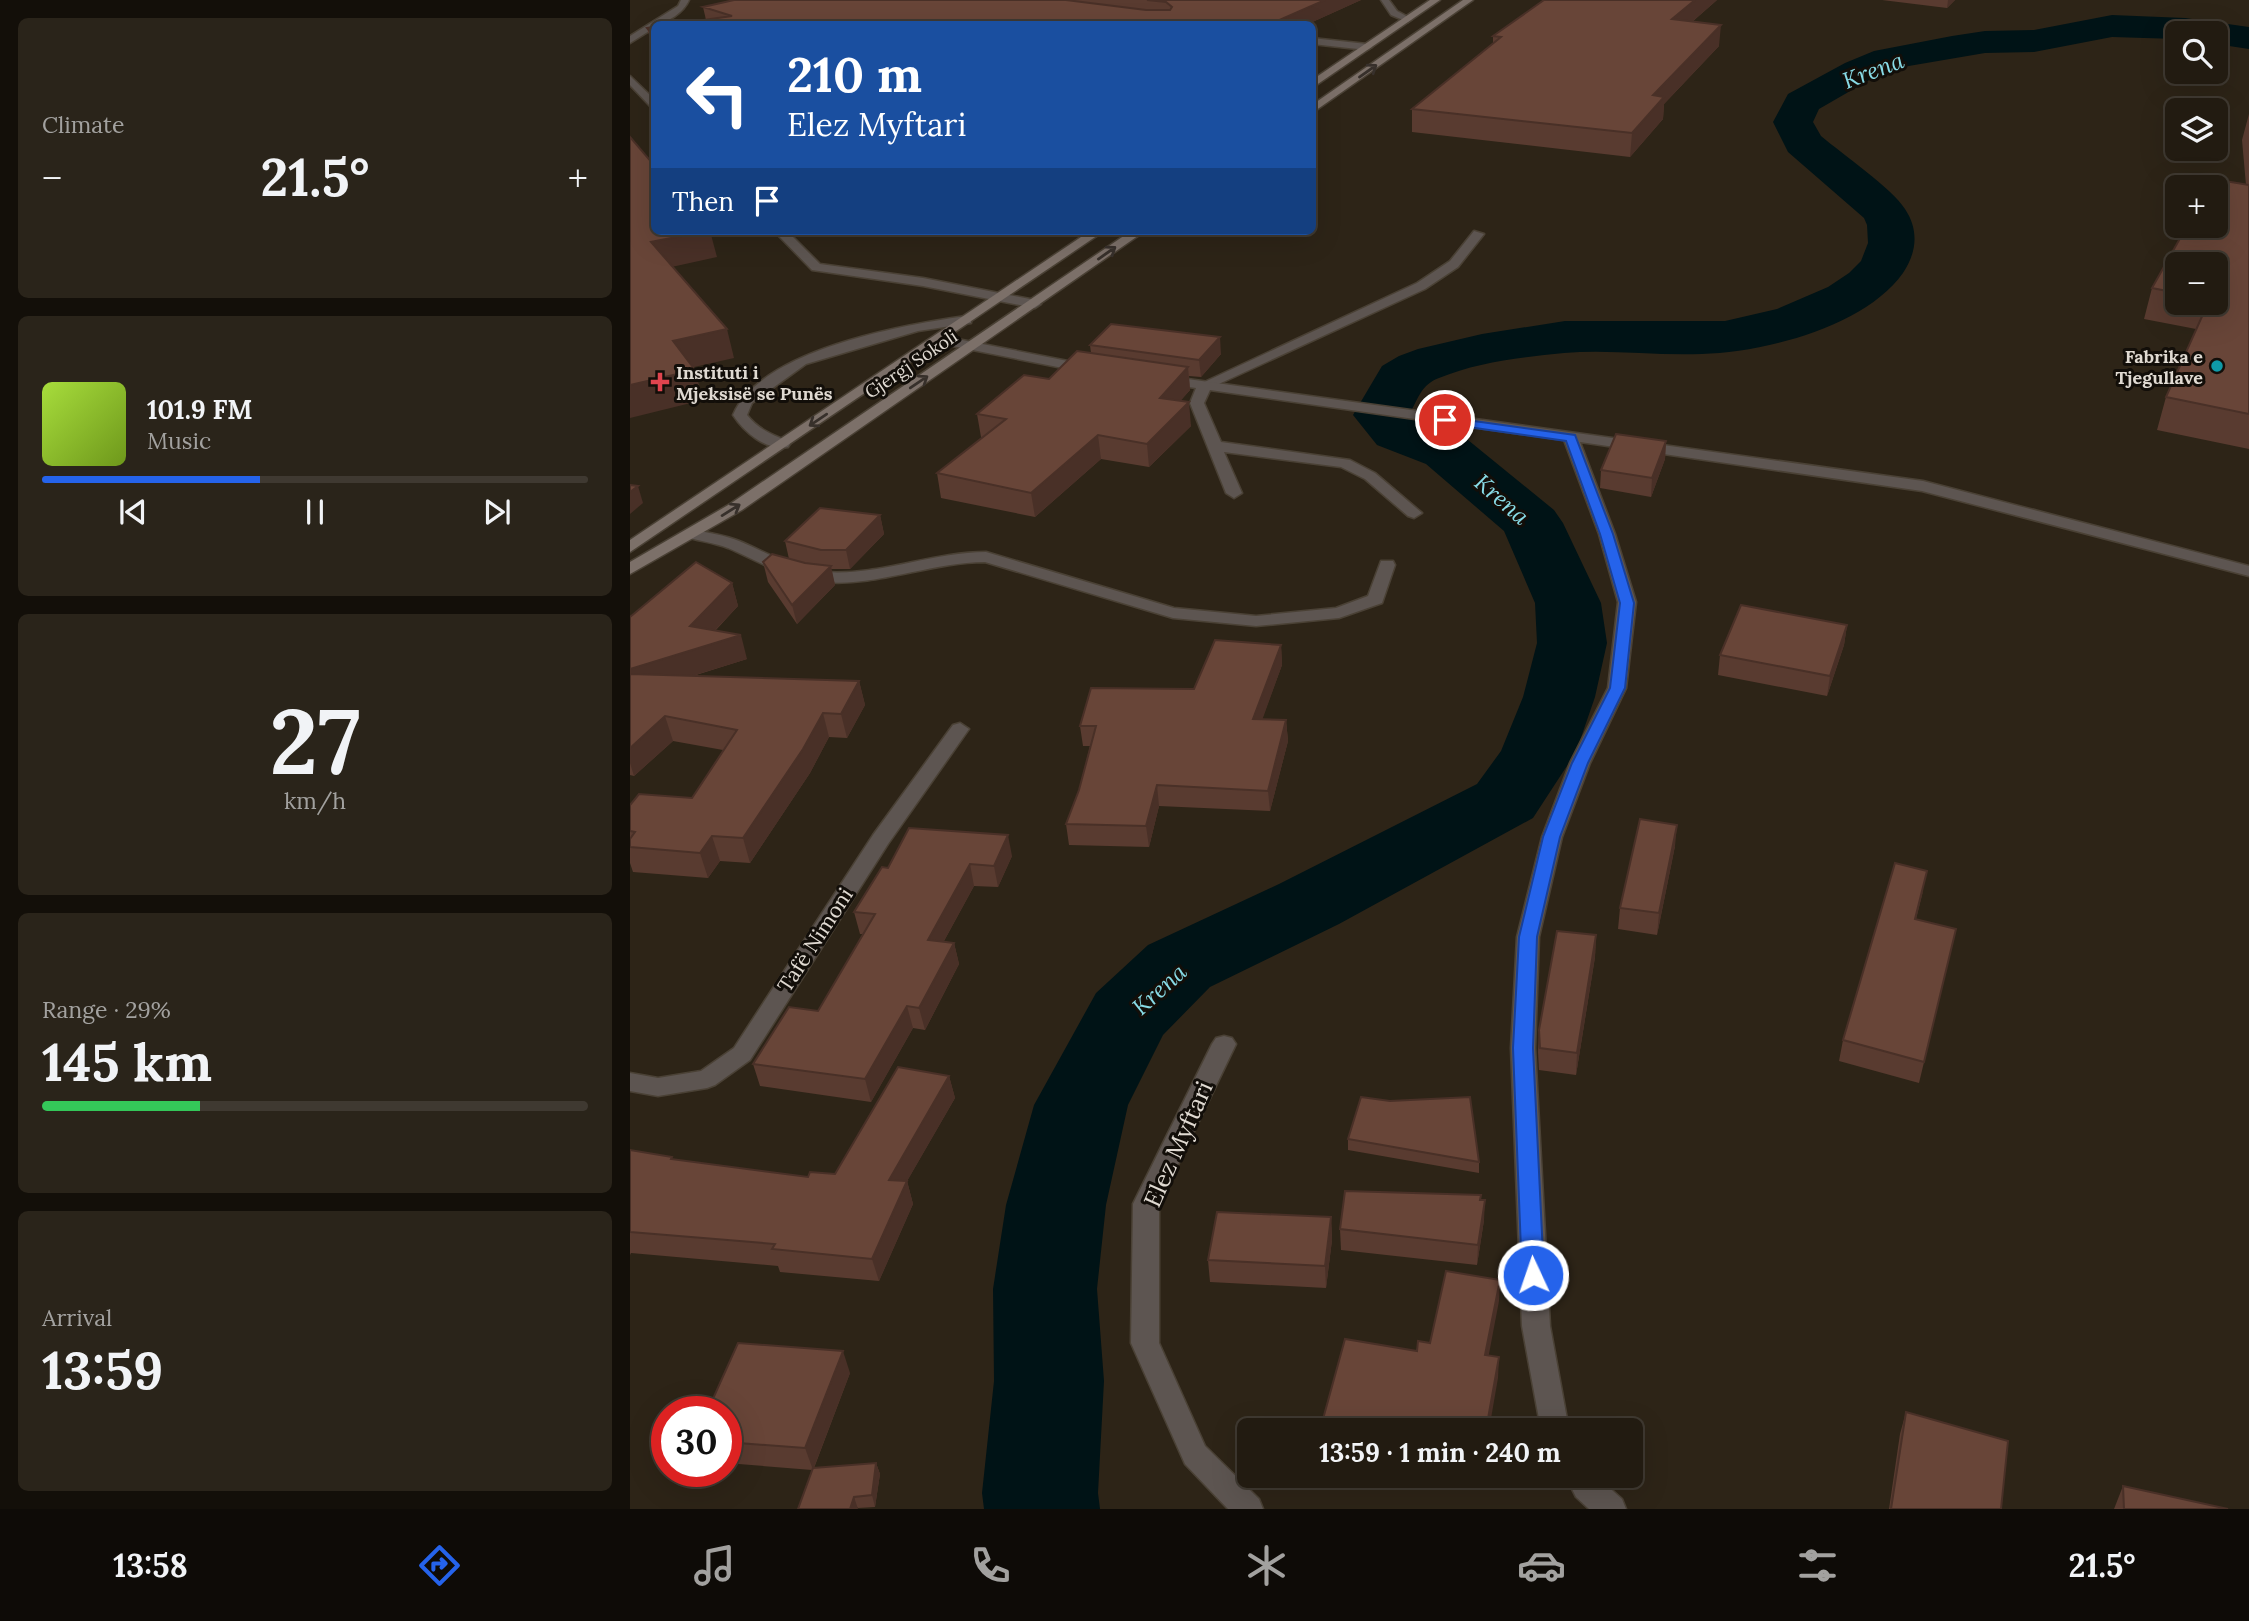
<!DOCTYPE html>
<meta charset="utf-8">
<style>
:root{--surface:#221b11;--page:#2a241a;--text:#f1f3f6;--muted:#a2a19f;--line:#3f3931;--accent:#2563eb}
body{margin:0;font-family:Lora,serif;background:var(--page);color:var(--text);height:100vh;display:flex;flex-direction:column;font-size:26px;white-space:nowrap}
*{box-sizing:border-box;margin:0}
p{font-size:23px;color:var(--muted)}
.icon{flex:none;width:38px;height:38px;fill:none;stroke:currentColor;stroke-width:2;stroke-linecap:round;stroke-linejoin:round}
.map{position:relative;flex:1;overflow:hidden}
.drawer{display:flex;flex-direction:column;gap:18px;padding:18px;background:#130f09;width:630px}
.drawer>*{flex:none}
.guide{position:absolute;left:21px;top:21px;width:665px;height:214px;border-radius:10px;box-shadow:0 7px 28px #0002,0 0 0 2px var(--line);background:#1a4fa0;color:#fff;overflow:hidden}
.controls{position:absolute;left:1535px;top:21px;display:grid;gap:14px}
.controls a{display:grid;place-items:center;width:63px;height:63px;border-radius:10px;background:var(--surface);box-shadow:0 7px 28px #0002,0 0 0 2px var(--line);font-size:35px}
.speed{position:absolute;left:21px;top:1396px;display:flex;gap:14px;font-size:35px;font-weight:700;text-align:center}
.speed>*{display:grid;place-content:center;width:91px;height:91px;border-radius:50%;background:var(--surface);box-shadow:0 7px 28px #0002,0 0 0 2px var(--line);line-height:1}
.speed .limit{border:10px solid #d22;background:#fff;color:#111}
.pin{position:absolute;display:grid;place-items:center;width:60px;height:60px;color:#fff;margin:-30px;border:4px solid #fff;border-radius:50%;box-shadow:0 2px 7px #0007}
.me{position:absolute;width:77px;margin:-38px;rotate:357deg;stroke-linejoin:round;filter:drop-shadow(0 0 5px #0008)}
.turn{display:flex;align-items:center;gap:24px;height:147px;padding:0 21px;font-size:32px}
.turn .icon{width:91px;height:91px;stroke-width:2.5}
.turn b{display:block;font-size:49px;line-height:60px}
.then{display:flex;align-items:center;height:66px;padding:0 21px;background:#0003;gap:14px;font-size:26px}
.big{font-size:52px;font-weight:800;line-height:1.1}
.drawer .card{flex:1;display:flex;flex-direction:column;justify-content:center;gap:10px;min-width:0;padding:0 24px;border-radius:10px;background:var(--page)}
.drawer .dial{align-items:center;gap:0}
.dial b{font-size:91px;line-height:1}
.song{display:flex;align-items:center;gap:21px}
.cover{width:84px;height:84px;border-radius:10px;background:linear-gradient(135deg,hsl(80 70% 55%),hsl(80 70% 35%))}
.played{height:7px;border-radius:4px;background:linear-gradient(90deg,var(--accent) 40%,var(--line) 40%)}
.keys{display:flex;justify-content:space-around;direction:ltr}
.heat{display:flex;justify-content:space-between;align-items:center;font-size:38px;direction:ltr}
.charge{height:10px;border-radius:5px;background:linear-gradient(90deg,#34c759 29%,var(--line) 0)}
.trip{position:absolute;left:607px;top:1418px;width:406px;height:70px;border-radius:10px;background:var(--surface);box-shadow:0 7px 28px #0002,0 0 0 2px var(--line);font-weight:800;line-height:70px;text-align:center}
.tabs{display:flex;height:112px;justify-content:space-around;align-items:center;background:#0e0b07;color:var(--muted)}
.tabs .icon{width:49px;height:49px}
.tabs .selected{color:var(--accent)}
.tabs b{font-size:32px;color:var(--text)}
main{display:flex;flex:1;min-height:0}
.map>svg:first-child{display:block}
</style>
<main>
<section class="drawer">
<div class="card"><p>Climate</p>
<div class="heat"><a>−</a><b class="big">21.5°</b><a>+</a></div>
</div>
<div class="card">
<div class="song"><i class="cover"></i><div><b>101.9 FM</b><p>Music</p></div></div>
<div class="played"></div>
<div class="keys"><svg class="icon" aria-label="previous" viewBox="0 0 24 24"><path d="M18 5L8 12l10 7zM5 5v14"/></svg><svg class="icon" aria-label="pause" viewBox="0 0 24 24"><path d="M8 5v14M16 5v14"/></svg><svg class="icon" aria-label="next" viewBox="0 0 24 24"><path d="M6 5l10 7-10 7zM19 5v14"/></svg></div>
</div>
<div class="card dial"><b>27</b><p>km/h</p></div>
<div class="card"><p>Range · 29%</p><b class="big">145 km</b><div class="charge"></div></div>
<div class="card"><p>Arrival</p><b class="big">13:59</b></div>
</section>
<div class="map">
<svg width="1619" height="1509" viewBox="0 0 1619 1509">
<rect width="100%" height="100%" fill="#2d2417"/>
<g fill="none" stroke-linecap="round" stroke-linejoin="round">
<path fill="#001316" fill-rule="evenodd" d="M1482,15L1555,18L1619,27V49L1586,44V33H1547V39L1482,37L1404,52L1355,53L1267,68L1241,79L1189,109L1183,122L1191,136C1212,154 1262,188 1275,209C1289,230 1287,252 1273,273C1236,326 1133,353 1072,354C1026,356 980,349 934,353C893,357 847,362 809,378C791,385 789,397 780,413L787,421L838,440L924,510L933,523L971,603L977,643L965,697L946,752L903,818L709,924L580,987L533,1035L498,1105L476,1205L467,1289L474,1381L468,1493L470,1509H354L352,1493L364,1381L363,1289L376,1205L404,1105L466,993L518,945L649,884L847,784L871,751L893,697L907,643L905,603L874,531L796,464L747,445L723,415L752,366L769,356L788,349L852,334L935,321H1095L1147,309L1198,287L1219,273L1231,261L1238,243L1237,225L1234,218L1158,152L1143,122L1158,94L1215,63L1244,51L1322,36L1355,31L1404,30Z"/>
<g stroke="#4a4135" stroke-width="3">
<g id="service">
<path d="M51,0H59C54,12 37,24 24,24V28L0,43V36L48,6Z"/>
<path d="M751,0H759L767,11L782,19L778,22L761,15Z"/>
<path d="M682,38L737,44L742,47L737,50L682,44Z"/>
<path d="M0,76L24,99V107L20,106L0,85Z"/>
<path d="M144,231H157L190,264L293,278L405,300L411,304L405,308L293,286L182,270Z"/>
<path d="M844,231L854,234L828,267L795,289L580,388L575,389L568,385L787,283L820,261Z"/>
<path d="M336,316L341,317V323L288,331L176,364L122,403L117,415C128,429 142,435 158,441L160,444L158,447C136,451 114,432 103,415C131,350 272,325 336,316Z"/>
</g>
</g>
<g stroke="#4a4135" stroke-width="3">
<g id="minor">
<path d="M307,335L458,365L465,369L458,373L302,342L300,339Z"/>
<path d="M536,376L1293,481L1619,566V576L1292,491L950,442L985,534L1006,602L996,688L960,763L932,837L909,937L905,1048L920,1326L939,1430H911L892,1326L881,1048L887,937L912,837L940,763L978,688L988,602L969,534L934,440L580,390L574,403L591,442L720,460L745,473L792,513L784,518L778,516L735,479L711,467L594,452L612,493L604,498L596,493L560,403L566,388L531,383L529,380Z"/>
<path d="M62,529C77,533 95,535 109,541C138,553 163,569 195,572C249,576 302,552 356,552L544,608L626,616L706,608L738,596L751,561H763L765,565L752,603L709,618L626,626L543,618L355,562C302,562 246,587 194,582C155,578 132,563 98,548C85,543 70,541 56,537L54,534Z"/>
<path d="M330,723L339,729L258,844L120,1060L85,1085L77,1088L28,1096L0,1091V1073L28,1078L71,1071L104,1048L243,835L323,725Z"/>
<path d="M594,1036L602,1038L606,1044L529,1204V1343L575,1446L629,1499L633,1509H598L555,1464L501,1343L503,1204L582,1044L586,1038Z"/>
<path d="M935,1475H965L992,1499L996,1509H959L946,1497Z"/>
</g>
</g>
<g stroke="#4a4135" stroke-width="3">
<g id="secondary">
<path d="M800,0H810L682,88V80Z"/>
<path d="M833,0H843L682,113V105Z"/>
<path d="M460,231H474L0,552V540Z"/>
<path d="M501,231H515L112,510L0,574V562L100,504Z"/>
</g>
</g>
<use href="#service" fill="#5d5551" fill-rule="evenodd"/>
<use href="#minor" fill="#5d5551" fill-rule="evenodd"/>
<use href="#secondary" fill="#7c7069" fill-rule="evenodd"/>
</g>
<g fill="#593b30" fill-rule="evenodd">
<path d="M104,0H731L678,24H45L76,20L73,7Z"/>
<path d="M1087,0L1062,22L1089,46L1034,104L1033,119L1000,157L782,132V109L863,43V36Z"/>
<path d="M1252,0H1325L1317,8Z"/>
<path d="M24,27V49L22,45L17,28Z"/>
<path d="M1619,114V449L1527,430L1536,397L1566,329L1514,319L1522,288L1616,185L1612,140ZM1547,264L1586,303H1547Z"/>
<path d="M460,345L591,354L571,377L559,376L560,390L550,401L561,426L519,467L471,459L405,517L311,498L307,473L352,438L351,437L347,414L419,379L461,353Z"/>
<path d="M1036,441L1035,459L1021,497L970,488L971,470Z"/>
<path d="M250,515L254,534L220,569H201L205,585L167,624L138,582L133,562L159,559L155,541Z"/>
<path d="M102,583L108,606L85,631L117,659L63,676L229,681L235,705L217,738L199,737L180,773L120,863L90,861L78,878L3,872L0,863V805L62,798L93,750L43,741L4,776L0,775V617Z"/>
<path d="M1217,625L1214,645L1197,696L1088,675L1090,655Z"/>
<path d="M651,645L652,665L632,719L656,720L658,741L640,811L529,806L519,847L439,845L436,824L449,790L460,746H453L450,726L564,689Z"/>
<path d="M1045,846L1027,935L988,929L990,908Z"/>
<path d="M382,856L368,887L344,886L314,941L324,943L329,964L295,1030L283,1028L241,1102L130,1086L123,1064L188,1011L234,934H230L224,912L258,868Z"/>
<path d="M1293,891L1286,919L1326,929L1289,1083L1209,1061L1213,1040Z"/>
<path d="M966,935L965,957L946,1075L909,1070L908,1052L909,1030Z"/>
<path d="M319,1076L325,1098L277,1181L283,1204L249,1281L150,1272L148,1266L1,1253L0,1255V1150L43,1159L178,1177L205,1174Z"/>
<path d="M718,1139L849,1162V1173L718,1150Z"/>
<path d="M850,1200L854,1220L847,1265L711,1250L710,1229Z"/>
<path d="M701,1217L702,1240L696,1288L580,1282L578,1260Z"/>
<path d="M220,1373L184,1468L246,1463L250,1474L245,1507L228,1508L182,1470L96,1463V1412Z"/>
<path d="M1276,1412L1371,1509H1259L1270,1434Z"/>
<path d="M1493,1486L1598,1509H1484Z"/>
</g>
<g fill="#493027">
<path d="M695,0H731L678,24H640Z"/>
<path d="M1065,0H1087L1041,40L1042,19Z"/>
<path d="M1318,0H1325L1317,8Z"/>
<path d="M1091,25L1089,46L1034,104L1033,119L1000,157L1002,133L1023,95Z"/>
<path d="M77,231H80L87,257L28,270L21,242Z"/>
<path d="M97,329L104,358L51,370L43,341Z"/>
<path d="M590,337L591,354L571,377L569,360Z"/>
<path d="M558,367L560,390L533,421L530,398Z"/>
<path d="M65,370L73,400L0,418V385Z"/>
<path d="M559,402L561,426L519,467L517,444Z"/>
<path d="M468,435L471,459L405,517L401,493Z"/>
<path d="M1036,441L1035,459L1021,497L1022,478Z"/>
<path d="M8,486L13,503L0,514V492Z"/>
<path d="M250,515L254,534L220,569L216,550Z"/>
<path d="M201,566L205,585L167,624L162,605Z"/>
<path d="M102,583L108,606L68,648L111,635L117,659L0,695V669L60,626Z"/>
<path d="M1217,625L1214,645L1197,696L1200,676Z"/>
<path d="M651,645L652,665L625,740L623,719Z"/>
<path d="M229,681L235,705L217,738L211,714Z"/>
<path d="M193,713L199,737L180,773L120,863L113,838Z"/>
<path d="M35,716L43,741L4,776L0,763V748Z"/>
<path d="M656,720L658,741L640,811L638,791Z"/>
<path d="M527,785L529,806L519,847L516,826Z"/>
<path d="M1047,825L1045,846L1027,935L1029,913Z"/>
<path d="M378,835L382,856L368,887L364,866Z"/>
<path d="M82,836L90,861L78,878L70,853Z"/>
<path d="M340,864L344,886L303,961L298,940Z"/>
<path d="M966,935L965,957L946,1075L947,1053Z"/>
<path d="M324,943L329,964L295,1030L289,1008Z"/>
<path d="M277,1006L283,1028L241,1102L235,1079Z"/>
<path d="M319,1076L325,1098L265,1202L259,1180Z"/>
<path d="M277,1181L283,1204L249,1281L242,1259Z"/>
<path d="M855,1200L854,1220L847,1265L848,1245Z"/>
<path d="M701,1217L702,1240L696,1288L695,1266Z"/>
<path d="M870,1280L869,1301L855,1375V1355Z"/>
<path d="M213,1351L220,1373L183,1470L175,1448Z"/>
<path d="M869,1357L868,1378L859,1430H856Z"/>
<path d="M246,1463L250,1474L245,1507L242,1495Z"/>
<path d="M224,1497L228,1509H220Z"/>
</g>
<g fill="#684538" stroke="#493027" stroke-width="2">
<path d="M104,0H436L516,10H540L542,7L536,2L517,0H695L640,24H45L102,16L73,7Z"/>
<path d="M914,0H1065L1042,19L1091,25L1023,95L1034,97L1002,133L782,109L871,37L863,36Z"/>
<path d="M24,27V36L17,28Z"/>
<path d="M0,137L24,165V231H77L21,242L97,329L43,341L65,370L0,385Z"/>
<path d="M1583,179L1619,185V414L1536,397L1578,303H1586V264H1547V293L1522,288L1557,226H1586V187H1578Z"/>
<path d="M481,324L590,337L569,360L460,345Z"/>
<path d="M447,351L558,367L530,398L559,402L517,444L468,435L401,493L307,473L376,419L347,414L394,375L419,379Z"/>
<path d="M986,434L1036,441L1022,478L971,470Z"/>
<path d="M0,485L8,486L0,492Z"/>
<path d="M190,508L250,515L216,550H191L155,541Z"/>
<path d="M142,554L175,563L201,566L162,605L133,562Z"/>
<path d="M66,562L102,583L60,626L111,635L0,669V617Z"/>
<path d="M1111,605L1217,625L1200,676L1090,655Z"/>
<path d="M585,640L651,645L623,719L656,720L638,791L527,785L516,826L436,824L449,790L466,726H450L461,688L564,689Z"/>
<path d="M0,674L229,681L211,714L193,713L173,749L113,838L82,836L70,853L0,847V839L5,832L0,831V805L9,794L62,798L107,730L35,716L0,748Z"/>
<path d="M1010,819L1047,825L1029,913L990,908Z"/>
<path d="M279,828L378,835L364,866L340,864L298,940L324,943L289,1008L277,1006L235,1079L123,1064L159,1007L188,1011L245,914L224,912L252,867L258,868Z"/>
<path d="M1265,863L1297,871L1285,919L1326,929L1294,1062L1213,1040Z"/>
<path d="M927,931L966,935L947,1053L910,1048L909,1030Z"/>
<path d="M268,1067L319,1076L259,1180L277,1181L242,1259L142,1249L145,1244L0,1232V1150L42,1157L41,1159L178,1177L180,1172L205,1174Z"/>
<path d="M731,1097L760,1101L840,1097L849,1162L718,1139Z"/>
<path d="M715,1191L851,1195L850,1200H855L848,1245L710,1229Z"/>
<path d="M587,1212L701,1217L695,1266L578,1260Z"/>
<path d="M816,1271L870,1280L855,1355L869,1357L856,1430H690L715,1339L787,1351L788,1341L800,1343Z"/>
<path d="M108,1343L213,1351L175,1448L96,1442V1412H77Z"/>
<path d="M1276,1412L1378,1441L1371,1509H1261Z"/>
<path d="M246,1463L242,1495L224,1497L220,1509H168L183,1468Z"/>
<path d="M1493,1486L1598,1509H1494Z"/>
</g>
<defs><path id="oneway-shaft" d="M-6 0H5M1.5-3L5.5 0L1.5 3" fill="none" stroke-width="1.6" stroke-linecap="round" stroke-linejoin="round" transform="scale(1.75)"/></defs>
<g stroke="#37302b">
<use href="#oneway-shaft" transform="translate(738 71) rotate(-35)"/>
<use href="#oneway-shaft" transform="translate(477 253) rotate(-35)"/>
<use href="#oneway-shaft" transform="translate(289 382) rotate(-34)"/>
<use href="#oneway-shaft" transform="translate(188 420) rotate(146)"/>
<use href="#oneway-shaft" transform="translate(101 510) rotate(-32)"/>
</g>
<path fill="#2563eb" stroke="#184099" stroke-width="2" d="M815,417L945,435L983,534L1004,603L995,688L958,763L930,837L907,937L903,1048L914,1275L911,1281L903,1284L895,1281L892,1275L883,1048L889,937L913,837L942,763L980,688L990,603L970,534L936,441L810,423L809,420Z"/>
<circle fill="#0f9aa8" stroke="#120e09" stroke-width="2.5" cx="1587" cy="366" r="7"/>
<path fill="#e0444e" stroke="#120e09" stroke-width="2.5" d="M26.5 371.5h7v7h7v7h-7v7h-7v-7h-7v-7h7z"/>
<g text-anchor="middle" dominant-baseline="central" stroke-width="6" stroke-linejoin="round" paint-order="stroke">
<g font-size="18" font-weight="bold" fill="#e0dad2" stroke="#120e09" text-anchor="end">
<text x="1573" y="356">Fabrika e<tspan x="1573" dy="21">Tjegullave</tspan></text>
<text x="46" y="372" text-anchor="start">Instituti i<tspan x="46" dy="21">Mjeksisë se Punës</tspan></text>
</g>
<g font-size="18" fill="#e0dad2" stroke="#120e09">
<text transform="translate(281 364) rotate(-34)">Gjergj Sokoli</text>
</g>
<g font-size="21" fill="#e0dad2" stroke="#120e09">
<text transform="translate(185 940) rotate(-57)">Tafë Nimoni</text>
</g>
<g font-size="23" font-style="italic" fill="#88dbe6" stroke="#120e09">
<text transform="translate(1243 70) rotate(-21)">Krena</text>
<text transform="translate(872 499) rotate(41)">Krena</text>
<text transform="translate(529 989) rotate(-42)">Krena</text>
</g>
<g font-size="24" fill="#e0dad2" stroke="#120e09">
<text transform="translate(548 1144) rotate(-66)">Elez Myftari</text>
</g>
</g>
</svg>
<div class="controls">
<a><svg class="icon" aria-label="search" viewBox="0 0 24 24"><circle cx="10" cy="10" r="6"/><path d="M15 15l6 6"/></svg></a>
<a><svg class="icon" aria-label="layers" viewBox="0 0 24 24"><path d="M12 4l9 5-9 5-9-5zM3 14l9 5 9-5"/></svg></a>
<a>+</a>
<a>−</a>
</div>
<div class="speed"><div class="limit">30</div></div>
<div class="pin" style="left:815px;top:420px;background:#d93025"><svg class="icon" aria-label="arrive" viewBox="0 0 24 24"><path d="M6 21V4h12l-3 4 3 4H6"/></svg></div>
<svg class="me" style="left:903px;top:1275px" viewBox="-20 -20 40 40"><circle r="17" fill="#2563eb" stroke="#fff" stroke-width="3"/><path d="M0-11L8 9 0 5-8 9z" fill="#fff"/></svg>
<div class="trip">13:59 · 1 min · 240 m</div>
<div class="guide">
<div class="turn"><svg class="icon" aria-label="left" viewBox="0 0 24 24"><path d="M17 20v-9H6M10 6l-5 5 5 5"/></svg><div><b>210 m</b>Elez Myftari</div></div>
<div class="then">Then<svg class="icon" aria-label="arrive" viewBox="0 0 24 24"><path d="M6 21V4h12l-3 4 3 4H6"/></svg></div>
</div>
</div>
</main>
<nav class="tabs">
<b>13:58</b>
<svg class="icon selected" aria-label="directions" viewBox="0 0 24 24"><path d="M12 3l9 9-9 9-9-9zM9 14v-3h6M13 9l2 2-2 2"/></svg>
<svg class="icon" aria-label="music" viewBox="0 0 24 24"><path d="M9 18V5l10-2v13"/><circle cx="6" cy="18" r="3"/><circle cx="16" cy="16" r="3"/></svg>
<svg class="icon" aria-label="phone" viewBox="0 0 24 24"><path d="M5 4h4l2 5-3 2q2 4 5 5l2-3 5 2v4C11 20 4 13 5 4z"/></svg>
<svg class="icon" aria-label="climate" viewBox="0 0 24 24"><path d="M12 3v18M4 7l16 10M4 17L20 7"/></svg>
<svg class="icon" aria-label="car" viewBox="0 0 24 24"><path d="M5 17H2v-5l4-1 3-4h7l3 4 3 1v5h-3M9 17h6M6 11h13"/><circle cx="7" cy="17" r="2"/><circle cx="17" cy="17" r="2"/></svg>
<svg class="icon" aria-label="filters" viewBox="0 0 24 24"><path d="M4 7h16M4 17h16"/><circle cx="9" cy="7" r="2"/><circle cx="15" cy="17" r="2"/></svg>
<b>21.5°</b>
</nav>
